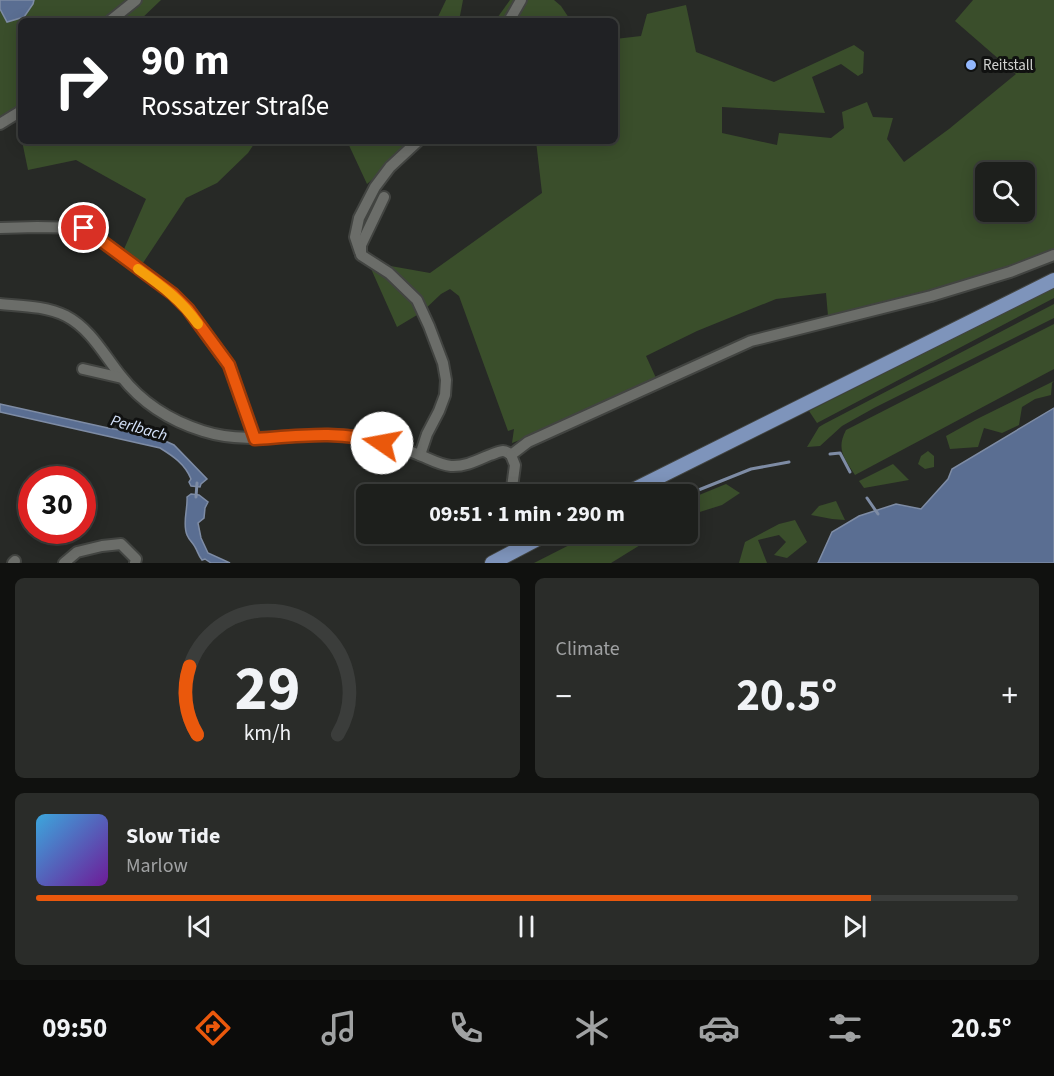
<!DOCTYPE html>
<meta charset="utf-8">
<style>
:root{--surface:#1d1f1c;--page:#2a2c29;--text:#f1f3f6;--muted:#a0a2a3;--line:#3b3d3b;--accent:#ea580c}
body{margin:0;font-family:"Source Sans 3",sans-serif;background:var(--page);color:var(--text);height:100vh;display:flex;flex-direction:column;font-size:22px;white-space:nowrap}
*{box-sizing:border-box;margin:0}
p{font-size:20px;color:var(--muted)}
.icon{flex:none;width:33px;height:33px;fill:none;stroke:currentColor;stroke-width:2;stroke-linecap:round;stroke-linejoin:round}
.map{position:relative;height:563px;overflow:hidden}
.side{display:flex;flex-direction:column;gap:15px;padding:15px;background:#10110f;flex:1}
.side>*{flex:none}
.banner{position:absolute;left:18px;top:18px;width:600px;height:126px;border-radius:9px;box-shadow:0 3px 15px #0003,0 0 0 2px var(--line);background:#202124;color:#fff;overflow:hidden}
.controls{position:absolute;left:975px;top:162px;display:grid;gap:12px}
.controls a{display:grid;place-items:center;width:60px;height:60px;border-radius:9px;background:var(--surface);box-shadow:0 3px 15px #0003,0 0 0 2px var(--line);font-size:30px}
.speed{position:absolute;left:18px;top:466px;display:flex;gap:12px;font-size:30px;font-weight:700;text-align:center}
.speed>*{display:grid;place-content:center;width:78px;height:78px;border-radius:50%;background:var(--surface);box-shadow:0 3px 15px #0003,0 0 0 2px var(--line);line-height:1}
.speed .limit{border:9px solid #d22;background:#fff;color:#111}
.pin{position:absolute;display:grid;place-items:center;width:51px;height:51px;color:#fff;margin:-26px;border:3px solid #fff;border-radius:50%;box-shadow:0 2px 6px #0007}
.me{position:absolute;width:66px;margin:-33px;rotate:282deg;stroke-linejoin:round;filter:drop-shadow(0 0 4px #0008)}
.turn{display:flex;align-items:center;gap:21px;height:126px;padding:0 24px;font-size:27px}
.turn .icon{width:78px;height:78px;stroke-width:2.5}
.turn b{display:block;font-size:42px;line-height:51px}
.big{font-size:45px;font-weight:700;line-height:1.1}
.side .tile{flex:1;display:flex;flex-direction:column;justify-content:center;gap:9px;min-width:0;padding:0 21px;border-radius:9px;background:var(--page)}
.side .dial{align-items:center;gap:0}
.dial svg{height:156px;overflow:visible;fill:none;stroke:var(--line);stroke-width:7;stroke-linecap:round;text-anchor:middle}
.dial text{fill:var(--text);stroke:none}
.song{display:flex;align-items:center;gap:18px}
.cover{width:72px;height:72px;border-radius:9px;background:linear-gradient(135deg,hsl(200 70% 55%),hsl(280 70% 35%))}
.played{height:6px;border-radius:3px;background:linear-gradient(90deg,var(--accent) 85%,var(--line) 85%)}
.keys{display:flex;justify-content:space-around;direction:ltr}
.heat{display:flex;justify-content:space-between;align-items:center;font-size:33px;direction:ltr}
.side .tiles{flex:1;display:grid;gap:15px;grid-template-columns:1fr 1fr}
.tile:last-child{grid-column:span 2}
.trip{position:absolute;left:356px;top:484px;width:342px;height:60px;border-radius:9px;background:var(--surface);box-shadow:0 3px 15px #0003,0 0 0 2px var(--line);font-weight:700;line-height:60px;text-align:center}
.tabs{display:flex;height:96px;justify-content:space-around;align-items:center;background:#0c0c0b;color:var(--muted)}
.tabs .icon{width:42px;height:42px}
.tabs .active{color:var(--accent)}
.tabs b{font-size:27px;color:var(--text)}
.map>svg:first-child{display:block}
</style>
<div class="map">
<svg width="1054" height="563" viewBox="0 0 1054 563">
<rect width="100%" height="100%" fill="#272926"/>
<g fill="#3a4e2b" fill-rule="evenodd">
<path d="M0,0H161L139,21H21V134L17,114L0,124Z"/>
<path d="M446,0H463L459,21H436Z"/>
<path d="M510,0H554L561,6L571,21H495Z"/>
<path d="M973,0H1054V251L1006,269L931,292L828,316L826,293L776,299L697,331L646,356L656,378L536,434L512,443L514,429L508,431L459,296L450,289L441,294L422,312L397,327L368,262L430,273L542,193L536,141H615V39L641,36L647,14L686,5L696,52L774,82L854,45L864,52L863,73L858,76L841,64L812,77L825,113L722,107V133L777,145L779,133L831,138L844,128L842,112L867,102L873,117L893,118L887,139L904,162L949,129L1016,74L955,21ZM986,172H1024V212H986Z"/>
<path d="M22,141H256L248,153L217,183L186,198L139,269L121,256L146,199L76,160L28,170Z"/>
<path d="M347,141H425L396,159L367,184Z"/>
<path d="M1054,288V298L817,423L809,411Z"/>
<path d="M1054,304V318L874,408L842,426L820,446L807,447L819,427L824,424Z"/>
<path d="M1054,324V369L855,475C844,458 836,449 846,430Z"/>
<path d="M1054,381L1052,383L1051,395L1035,399L1022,407L1019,425L1002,433L984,428L978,447L950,449L946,436L975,420Z"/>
<path d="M928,451L934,456V467L925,469L918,464L921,456Z"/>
<path d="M893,464L909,480L864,488L859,481Z"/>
<path d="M726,484L740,493L722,505L687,516V500Z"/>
<path d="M836,501L845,520L832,519L811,515L819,506Z"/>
<path d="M795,520L807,542L787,558L774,555L786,542L779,535L758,540L767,563H739L745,542L779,524Z"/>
<path d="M591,534H658L611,563H534Z"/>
</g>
<g fill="#5a6e92" stroke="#7e8ca5" stroke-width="1.5">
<path d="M0,0H34L33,4L24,17L7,22L0,9Z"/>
<path d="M0,404L108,428L154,436L174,445L207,479L201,484L200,487L191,486L189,482L191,479C185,464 173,456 160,448L0,412Z"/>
<path d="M1054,408V563H818L832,532L859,516L896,504L921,509L948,479L952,469Z"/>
<path d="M191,494L199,495L208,502L205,508L204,518L198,523L201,538L208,553L230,563H211L205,559L202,560C198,555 198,552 195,547C193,543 189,540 187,535C182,523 188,509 187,497Z"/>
</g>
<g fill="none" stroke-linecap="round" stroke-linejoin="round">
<g stroke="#7e8ca5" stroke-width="3">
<path d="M830,454L840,453L850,472"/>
<path d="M686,495L751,469L789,462"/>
<path d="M196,497L197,483"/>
<path d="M867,498L878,514"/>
</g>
<g stroke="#424441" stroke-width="14">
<g id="minor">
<path d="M110,21L136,0"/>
<path d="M509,21L521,0"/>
<path d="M0,124L21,111"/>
<path d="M384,197L361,245V255L389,273L417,300L429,326L443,363L446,380L445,395L439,411L427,434L420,455"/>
<path d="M0,228L37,227L84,228L173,294L188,309L229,365L255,439"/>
<path d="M360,252L355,237L359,218L375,187L390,167L418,141"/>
<path d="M0,304C22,306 46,306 66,316C91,329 104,355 121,376C142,403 171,421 203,431C256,448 311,427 365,438C380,440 403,448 417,454C428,458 439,465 451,466C465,467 478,460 490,455C494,454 499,451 503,451C505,451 509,453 511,455"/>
<path d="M83,369L122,378"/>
<path d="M511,455L528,442L751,341L931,296L1010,272L1054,255"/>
<path d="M511,455L515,465L511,495"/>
<path d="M518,534L522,547"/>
<path d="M13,563L15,561"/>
<path d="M64,563L77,552L102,546L121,544L136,559L135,563"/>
</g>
</g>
<g stroke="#424441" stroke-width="16">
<g id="major">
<path d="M623,495L1054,280"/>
<path d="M492,563L547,534"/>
</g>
</g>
<use href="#minor" stroke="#6b6d69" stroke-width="10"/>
<use href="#major" stroke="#7e94bb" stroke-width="14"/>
</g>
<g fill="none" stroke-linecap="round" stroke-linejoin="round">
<g stroke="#983908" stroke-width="15">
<path id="route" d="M84,228L173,294L188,309L229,365L255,439C298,436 341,430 382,443"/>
</g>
<use href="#route" stroke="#ea580c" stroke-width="10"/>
<path stroke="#f59e0b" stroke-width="10" d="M138,269C162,286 181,300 198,324"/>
</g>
<circle fill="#92b7fd" stroke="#101110" stroke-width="2" cx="971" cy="65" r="6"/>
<g text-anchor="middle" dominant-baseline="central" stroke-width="6" stroke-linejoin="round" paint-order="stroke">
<g font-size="15" fill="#d2d3d1" stroke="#101110" text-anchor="start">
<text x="983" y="65">Reitstall</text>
</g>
<g font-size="16" font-style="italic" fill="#d7e5fd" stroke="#101110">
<text transform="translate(139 428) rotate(16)">Perlbach</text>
</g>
</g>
</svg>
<div class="controls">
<a><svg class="icon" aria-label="search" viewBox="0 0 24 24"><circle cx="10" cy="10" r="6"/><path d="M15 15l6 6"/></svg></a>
</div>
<div class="speed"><div class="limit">30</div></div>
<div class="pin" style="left:84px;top:228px;background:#d93025"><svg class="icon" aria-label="arrive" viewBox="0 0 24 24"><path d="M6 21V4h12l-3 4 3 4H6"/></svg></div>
<svg class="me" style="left:382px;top:443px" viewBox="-20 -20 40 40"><circle r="19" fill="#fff"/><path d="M0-13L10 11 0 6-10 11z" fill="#ea580c"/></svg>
<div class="trip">09:51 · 1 min · 290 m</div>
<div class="banner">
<div class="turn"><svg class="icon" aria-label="right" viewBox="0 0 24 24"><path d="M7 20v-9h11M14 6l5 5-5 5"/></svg><div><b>90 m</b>Rossatzer Straße</div></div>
</div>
</div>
<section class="side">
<div class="tiles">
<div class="tile dial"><svg viewBox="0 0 100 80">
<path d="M14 69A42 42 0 1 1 86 69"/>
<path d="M14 69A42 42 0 0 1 10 34" stroke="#ea580c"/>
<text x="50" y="56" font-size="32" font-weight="700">29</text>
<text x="50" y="72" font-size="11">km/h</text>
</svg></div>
<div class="tile"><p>Climate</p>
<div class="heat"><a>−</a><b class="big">20.5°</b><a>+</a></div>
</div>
<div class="tile">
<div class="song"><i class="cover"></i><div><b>Slow Tide</b><p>Marlow</p></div></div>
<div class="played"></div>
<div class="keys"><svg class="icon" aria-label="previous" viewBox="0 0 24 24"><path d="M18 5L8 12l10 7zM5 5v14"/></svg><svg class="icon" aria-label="pause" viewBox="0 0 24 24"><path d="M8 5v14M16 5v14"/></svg><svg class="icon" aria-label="next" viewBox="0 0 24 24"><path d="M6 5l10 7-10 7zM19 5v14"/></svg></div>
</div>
</div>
</section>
<nav class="tabs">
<b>09:50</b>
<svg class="icon active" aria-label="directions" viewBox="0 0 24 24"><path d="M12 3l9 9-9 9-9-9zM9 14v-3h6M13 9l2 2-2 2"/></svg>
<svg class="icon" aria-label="music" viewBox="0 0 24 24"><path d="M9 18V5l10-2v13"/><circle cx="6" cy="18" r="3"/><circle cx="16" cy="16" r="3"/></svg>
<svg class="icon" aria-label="phone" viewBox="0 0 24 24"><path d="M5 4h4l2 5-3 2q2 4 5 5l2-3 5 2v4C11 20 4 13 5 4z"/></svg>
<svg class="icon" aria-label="climate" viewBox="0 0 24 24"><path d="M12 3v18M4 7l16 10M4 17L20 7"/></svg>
<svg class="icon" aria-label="car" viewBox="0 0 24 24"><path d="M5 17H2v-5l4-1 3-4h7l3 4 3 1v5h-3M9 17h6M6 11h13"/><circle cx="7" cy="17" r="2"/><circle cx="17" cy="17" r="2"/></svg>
<svg class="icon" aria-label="filters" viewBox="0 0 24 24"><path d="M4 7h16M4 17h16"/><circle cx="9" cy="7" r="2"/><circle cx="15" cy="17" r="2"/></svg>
<b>20.5°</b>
</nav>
